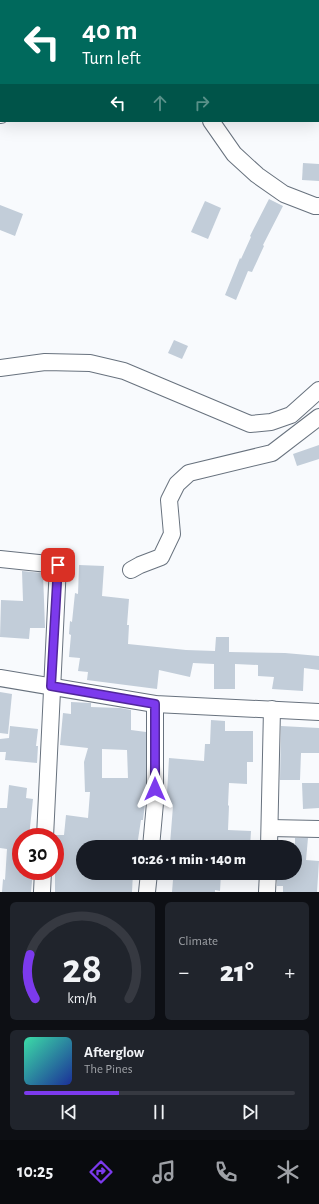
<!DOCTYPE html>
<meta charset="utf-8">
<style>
:root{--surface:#171b24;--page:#20242c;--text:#f1f3f6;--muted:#9ea1a6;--line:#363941;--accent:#7c3aed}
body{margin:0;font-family:"Alegreya Sans",sans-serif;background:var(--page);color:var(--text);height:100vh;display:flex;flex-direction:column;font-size:15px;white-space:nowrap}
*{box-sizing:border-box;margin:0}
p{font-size:13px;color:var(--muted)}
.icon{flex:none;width:22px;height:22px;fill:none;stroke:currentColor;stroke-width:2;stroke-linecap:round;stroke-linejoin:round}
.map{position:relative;height:892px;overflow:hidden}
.side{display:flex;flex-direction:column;gap:10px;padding:10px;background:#0d0f14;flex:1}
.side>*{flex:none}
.banner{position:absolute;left:0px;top:0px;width:319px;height:122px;box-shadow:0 4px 16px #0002;background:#00695c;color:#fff;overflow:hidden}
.speed{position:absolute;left:12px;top:828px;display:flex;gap:8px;font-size:20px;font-weight:700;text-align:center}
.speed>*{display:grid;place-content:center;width:52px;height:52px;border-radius:50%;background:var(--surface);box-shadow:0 4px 16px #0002;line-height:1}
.speed .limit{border:6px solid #d22;background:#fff;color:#111}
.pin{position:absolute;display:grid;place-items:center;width:34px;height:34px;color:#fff;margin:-17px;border-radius:8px;box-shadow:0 2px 6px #0006}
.me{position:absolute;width:44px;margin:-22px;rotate:0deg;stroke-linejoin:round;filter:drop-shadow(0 0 3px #0008)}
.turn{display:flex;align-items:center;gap:14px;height:84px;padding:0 16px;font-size:18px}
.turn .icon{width:52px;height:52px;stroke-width:2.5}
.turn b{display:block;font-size:28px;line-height:34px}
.lanes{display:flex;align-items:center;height:38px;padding:0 16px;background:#0003;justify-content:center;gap:20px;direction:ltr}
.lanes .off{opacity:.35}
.big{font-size:30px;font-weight:800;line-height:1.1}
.side .widget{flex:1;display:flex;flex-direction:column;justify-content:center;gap:6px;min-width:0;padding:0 14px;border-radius:6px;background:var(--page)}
.side .dial{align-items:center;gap:0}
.dial svg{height:104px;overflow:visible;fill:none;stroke:var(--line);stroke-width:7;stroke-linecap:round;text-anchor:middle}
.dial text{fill:var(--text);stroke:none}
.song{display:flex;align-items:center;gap:12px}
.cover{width:48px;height:48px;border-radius:6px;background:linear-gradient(135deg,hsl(160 70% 55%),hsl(230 70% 35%))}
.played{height:4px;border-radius:2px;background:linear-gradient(90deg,var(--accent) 35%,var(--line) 35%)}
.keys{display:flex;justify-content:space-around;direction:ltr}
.heat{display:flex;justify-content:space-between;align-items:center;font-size:22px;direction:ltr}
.side .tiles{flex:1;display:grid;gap:10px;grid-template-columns:1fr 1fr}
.widget:last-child{grid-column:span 2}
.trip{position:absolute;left:76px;top:840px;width:226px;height:40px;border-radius:20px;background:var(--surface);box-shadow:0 4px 16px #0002;font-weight:800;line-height:40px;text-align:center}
.tabs{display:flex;height:64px;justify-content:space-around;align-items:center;background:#090b0e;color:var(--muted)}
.tabs .icon{width:28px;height:28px}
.tabs .active{color:var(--accent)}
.tabs b{font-size:18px;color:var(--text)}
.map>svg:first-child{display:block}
</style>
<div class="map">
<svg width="319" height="892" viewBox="0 0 319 892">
<rect width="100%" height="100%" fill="#f8fafd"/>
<g fill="#c2cdd9" fill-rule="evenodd">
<path d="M303,163L319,164V181L302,180Z"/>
<path d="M269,199L283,206L263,245L264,246L252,272L248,271L236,300L225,295L240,258L241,259L251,237L250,236Z"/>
<path d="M205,201L221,208L208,239L191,232Z"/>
<path d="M0,205L23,214L15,236L0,230Z"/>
<path d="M174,340L188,346L182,359L168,353Z"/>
<path d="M319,445V459L297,466L293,454Z"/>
<path d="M79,565L104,566L102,596L129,599L127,625H129L128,644L186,650L215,651L216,637H229V652L285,653L319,656V670L304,668L303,691L272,689L274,677L258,676V665L235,664V689H214V664L193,663L190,677L159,670L157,689L87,680L88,672L78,671L80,658L69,657L71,635L69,634L70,621L72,622L75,593L78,594Z"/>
<path d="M22,571L43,573L45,628H30L29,639L0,637L1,600L23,601Z"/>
<path d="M0,692L12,694L8,734L0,733Z"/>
<path d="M71,702L91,703V707L120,708L131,710V730L146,732V796L143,820H141L137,846L113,842L112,845L85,843L84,847H83V873H133L132,892H55V835H64L66,815L88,818L90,792H85L84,762L88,748L60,745L63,713L71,714ZM102,749L127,750L128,778H102Z"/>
<path d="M211,720L225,721V731H253V762H247V784L229,783L228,805L229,806L228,830L251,831L250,847H172V844H170L173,806H167V794L169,758L204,761L205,744H210Z"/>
<path d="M10,726L38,729L36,746H38L37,763L5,760L6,752H0V739L9,738Z"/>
<path d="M281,726L319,728V753H301L300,780H280Z"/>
<path d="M302,783H319V808L303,809Z"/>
<path d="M9,785L27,788L26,798L33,799L29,837H21V871H33L31,892H2L3,879L5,880L7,849L0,848V808H7Z"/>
<path d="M295,838H308L306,860L319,861L317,892H283V886H277V873H295Z"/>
<path d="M182,873H221L220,891L215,890V892H172L173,880H182Z"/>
</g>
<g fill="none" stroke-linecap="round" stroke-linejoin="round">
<g stroke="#68727e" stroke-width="18">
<g id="minor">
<path d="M0,115H1"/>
<path d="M211,121L234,154L257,175L284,194L315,206H319"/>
<path d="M0,368L45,362L90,363L124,371L250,424L271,422L291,415L319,390"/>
<path d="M0,559L58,565L45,837"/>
<path d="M131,570L140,565L161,557L172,534L169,500L177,484L189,473L272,453L319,417"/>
<path d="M0,678L155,704L319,712"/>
<path d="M270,828L319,829"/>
<path d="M151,847L155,803V704"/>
<path d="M269,847L272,709"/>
<path d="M42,892L43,871"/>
<path d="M147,892L149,873"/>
<path d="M267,892L268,873"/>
</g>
</g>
<use href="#minor" stroke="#fff" stroke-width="16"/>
</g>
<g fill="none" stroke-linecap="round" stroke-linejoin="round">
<g stroke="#51269a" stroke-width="10">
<path id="route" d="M58,565L51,686L155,704V789"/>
</g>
<use href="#route" stroke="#7c3aed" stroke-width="7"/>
</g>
</svg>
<div class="speed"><div class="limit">30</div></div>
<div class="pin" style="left:58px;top:565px;background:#d93025"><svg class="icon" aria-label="arrive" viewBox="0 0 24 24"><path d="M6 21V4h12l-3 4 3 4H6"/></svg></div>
<svg class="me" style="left:155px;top:789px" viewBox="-20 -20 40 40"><path d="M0-17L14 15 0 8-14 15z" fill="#7c3aed" stroke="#fff" stroke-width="4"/></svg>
<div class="trip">10:26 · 1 min · 140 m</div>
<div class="banner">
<div class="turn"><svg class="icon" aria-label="left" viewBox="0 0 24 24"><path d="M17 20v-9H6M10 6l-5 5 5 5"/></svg><div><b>40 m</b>Turn left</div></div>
<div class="lanes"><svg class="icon" aria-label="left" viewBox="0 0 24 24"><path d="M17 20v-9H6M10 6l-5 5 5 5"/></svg><svg class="icon off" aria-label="ahead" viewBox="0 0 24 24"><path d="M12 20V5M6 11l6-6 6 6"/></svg><svg class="icon off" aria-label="right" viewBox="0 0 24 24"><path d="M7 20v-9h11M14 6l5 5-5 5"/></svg></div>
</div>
</div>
<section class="side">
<div class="tiles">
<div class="widget dial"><svg viewBox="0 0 100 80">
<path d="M14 69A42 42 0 1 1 86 69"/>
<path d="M14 69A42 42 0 0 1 10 35" stroke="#7c3aed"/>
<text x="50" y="56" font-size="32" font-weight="700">28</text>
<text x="50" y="72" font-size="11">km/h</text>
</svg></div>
<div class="widget"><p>Climate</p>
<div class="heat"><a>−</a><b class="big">21°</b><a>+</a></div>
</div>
<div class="widget">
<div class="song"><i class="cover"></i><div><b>Afterglow</b><p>The Pines</p></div></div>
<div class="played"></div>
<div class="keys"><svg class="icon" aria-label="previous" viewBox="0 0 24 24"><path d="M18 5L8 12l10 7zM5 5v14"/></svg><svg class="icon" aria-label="pause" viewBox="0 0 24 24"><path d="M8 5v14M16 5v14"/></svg><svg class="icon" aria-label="next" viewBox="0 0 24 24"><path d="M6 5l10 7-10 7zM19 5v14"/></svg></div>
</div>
</div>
</section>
<nav class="tabs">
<b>10:25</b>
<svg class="icon active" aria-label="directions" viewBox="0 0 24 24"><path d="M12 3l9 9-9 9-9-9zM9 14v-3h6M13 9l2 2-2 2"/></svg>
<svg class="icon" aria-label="music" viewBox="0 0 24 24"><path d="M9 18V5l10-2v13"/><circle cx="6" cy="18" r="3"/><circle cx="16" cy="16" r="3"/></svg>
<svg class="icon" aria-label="phone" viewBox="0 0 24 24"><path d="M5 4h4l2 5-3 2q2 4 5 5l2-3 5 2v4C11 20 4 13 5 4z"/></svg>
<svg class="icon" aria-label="climate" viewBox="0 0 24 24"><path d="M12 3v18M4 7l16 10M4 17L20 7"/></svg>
</nav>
